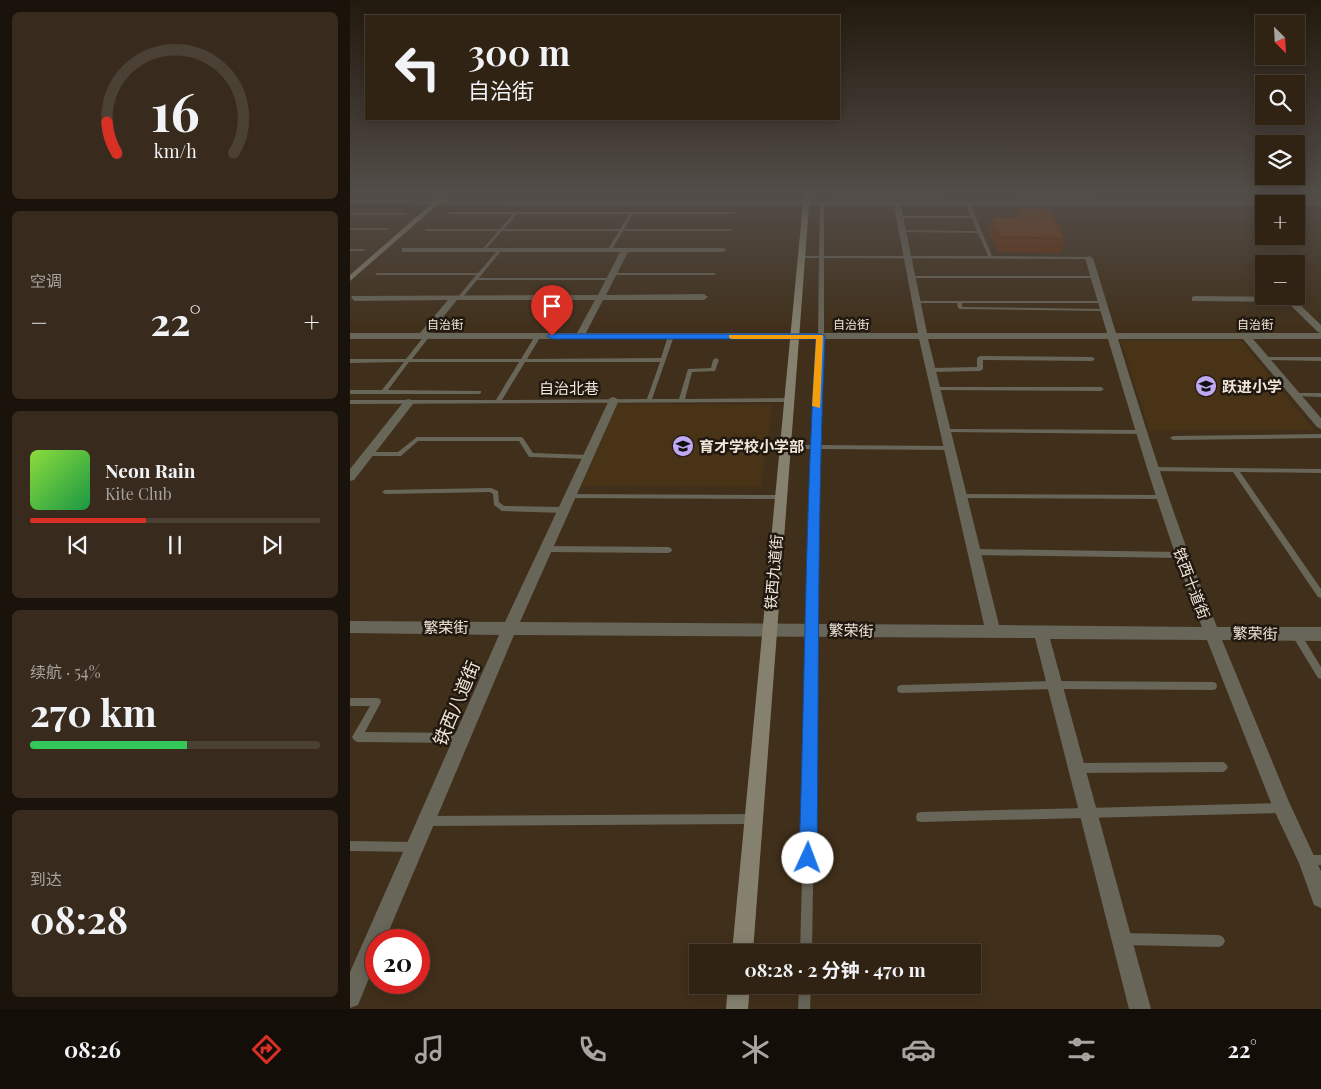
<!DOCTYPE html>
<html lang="zh">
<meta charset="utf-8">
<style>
:root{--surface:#302314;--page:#382b1d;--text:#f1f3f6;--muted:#a8a4a0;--line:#4b4034;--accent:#d93025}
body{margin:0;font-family:"Playfair Display","Noto Sans SC",serif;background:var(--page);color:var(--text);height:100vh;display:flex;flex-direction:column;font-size:19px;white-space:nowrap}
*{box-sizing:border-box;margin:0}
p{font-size:16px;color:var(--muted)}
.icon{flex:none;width:28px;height:28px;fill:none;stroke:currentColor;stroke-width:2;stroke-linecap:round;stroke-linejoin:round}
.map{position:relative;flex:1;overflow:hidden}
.panel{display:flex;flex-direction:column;gap:12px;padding:12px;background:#1a130b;width:350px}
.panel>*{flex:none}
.hud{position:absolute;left:15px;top:15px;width:475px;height:105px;border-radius:0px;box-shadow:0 2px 12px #0003,0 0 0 1px var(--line);background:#302314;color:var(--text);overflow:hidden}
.needle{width:32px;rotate:156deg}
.buttons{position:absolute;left:905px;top:15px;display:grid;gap:10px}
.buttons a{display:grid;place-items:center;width:50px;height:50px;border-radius:0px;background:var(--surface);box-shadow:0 2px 12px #0003,0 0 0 1px var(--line);font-size:25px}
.speed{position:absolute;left:15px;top:929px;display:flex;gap:10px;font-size:25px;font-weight:700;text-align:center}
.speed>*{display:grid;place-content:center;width:65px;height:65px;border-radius:50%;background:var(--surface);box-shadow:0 2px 12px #0003,0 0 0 1px var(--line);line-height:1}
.speed .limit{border:8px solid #d22;background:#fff;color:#111}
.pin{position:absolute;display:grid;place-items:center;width:42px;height:42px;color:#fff;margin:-51px -21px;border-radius:50% 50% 50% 0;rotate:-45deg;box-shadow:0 0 5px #0007}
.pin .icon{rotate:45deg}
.me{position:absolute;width:55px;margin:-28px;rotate:2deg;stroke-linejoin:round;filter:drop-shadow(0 0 4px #0008)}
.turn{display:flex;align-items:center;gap:18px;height:105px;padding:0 20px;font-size:22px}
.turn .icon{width:65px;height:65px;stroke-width:2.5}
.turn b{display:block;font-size:35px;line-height:42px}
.big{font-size:38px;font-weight:700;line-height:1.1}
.panel .widget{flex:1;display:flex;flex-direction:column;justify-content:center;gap:8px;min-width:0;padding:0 18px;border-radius:8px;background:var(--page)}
.panel .dial{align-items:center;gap:0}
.dial svg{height:130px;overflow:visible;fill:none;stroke:var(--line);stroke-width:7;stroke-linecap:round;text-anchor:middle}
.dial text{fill:var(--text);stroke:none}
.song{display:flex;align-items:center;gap:15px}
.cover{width:60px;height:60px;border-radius:8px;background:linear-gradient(135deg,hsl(90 70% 55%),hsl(140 70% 35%))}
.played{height:5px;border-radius:2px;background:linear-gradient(90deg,var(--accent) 40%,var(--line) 40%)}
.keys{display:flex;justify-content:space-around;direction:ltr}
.heat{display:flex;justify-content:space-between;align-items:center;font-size:28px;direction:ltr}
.charge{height:8px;border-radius:4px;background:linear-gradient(90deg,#34c759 54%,var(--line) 0)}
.trip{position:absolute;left:339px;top:944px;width:292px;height:50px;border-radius:0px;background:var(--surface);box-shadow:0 2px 12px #0003,0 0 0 1px var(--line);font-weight:700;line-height:50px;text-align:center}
.menu{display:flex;height:80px;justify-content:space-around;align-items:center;background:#130e08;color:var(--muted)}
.menu .icon{width:35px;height:35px}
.menu .current{color:var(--accent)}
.menu b{font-size:22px;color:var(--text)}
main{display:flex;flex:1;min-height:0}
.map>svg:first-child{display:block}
</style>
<main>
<section class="panel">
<div class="widget dial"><svg viewBox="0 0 100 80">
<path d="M14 69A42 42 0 1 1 86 69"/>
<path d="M14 69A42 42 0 0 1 8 50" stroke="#d93025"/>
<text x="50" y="56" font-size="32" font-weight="700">16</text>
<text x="50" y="72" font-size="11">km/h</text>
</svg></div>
<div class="widget"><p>空调</p>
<div class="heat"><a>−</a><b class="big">22°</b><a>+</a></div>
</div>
<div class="widget">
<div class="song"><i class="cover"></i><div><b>Neon Rain</b><p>Kite Club</p></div></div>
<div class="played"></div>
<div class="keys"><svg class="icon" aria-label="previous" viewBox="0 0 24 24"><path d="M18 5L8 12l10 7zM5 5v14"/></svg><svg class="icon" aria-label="pause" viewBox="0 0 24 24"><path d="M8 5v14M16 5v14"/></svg><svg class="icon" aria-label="next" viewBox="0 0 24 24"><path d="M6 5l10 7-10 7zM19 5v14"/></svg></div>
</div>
<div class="widget"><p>续航 · 54%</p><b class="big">270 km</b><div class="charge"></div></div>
<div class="widget"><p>到达</p><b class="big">08:28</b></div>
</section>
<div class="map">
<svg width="971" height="1009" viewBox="0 0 971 1009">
<rect width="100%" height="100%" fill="#402f1a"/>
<g fill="#493317">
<path d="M771,341H891L964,430L800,431Z"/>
<path d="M267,404L422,405L411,487L232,486Z"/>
</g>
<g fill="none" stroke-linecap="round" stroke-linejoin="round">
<g fill="#686559" fill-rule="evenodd">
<path d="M0,192H5L1,194Z"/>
<path d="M663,192H667L666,195L670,197L745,196L747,197L745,198L669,199L663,196Z"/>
<path d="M958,192H962L971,201V204Z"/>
<path d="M472,203L474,204V256H638L628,233L552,232L550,231L552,230L627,231L622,218H549L547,217L549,216H621L616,204L618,203L620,204L642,256L739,257L741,258L739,259L474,258V336L467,445L600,446L603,448L600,450L467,449V629L462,952H450L459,629L461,449H434L431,447L434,445H461L468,336L469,258H451L449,257L451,256H469L470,204Z"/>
<path d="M99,212H384L386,213L384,214H283L274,229H381L383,230L381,231H273L261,251L259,252L257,251L269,231H152L133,252L131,251L132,250L148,231H76L74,230L76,229H150L163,214H98L97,213ZM167,214H279L270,229H154Z"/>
<path d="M0,213H55L57,214L55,215H0Z"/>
<path d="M0,228H37L39,229L37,230H0Z"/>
<path d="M0,249H13L15,250L13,251H0Z"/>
<path d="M148,250L151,251L129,278H260L262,279L260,280H127L112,298H110L108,297L126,275H27L25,274L27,273H128Z"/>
<path d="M261,273H364L366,274L364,275H263L261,274Z"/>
<path d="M559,276H745L747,277L745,278H561L559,277Z"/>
<path d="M564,301H753L755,302V303H612V307L756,309L758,310L756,311L610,309L608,308L607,303H566L564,302Z"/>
<path d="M77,334L80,336L62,359H171L185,336L188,334L191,336L177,359L311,358L318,336L321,334L324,336L302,399H329L338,369L361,368L363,360L366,358L369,360L365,371L342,372L335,399L438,398L441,400L438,402L0,404V400H146L169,362H59L38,390L131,391V393L129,394H0V390H32L54,362L0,363V359H56L75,335ZM175,362H310L297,399L152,400Z"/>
<path d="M630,356L742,357L745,359L742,361L633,360V369L630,371L581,372L578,370L581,368L627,367V358Z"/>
<path d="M915,357H971V361L913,360V358Z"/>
<path d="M586,387H751L754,389L751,391L584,390L583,389Z"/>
<path d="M946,393H971V397L944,396V394Z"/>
<path d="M596,429L793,430L796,432L793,434L594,432L593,431Z"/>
<path d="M971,434V438L823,440L820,438L823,436Z"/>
<path d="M67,437H171L173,438L183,453L238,455L241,457L238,459L181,457H179L169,441H68L51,456H18L15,454L18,452H48Z"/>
<path d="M800,467L971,469V473L890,472L971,589V598L968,597L883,472L802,471H800L799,469Z"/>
<path d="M141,488L148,491L149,502L154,506L214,507L217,510L214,513L152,511L144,505L143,494L140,492L35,494L32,492L35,490Z"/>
<path d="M218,494L430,495L433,497L430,499L220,498H218L217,496Z"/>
<path d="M609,494L811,495L814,497L811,499L611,498L608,496Z"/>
<path d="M196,546L318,547L321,548L322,550L321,552L318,553L196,552L193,551L192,549L193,547Z"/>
<path d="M624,549L831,552L834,553L835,555L834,557L831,558L624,555L621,554L620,552L621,550Z"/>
<path d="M946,630L949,631L971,667V679L968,678L943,637L942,634L943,631Z"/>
<path d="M705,681L863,682L866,683L867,686L866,689L863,690L705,689L551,693L548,692L547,689L548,686L551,685Z"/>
<path d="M0,698H27L30,699L31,702L15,732L112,733L115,735L117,738L115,741L112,743L7,742L4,740L2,737L20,706H0Z"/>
<path d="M873,762L876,764L878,767L876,770L873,772L727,773L724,771L722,768L724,765L727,763Z"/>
<path d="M931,803L935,804L936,808L935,812L931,813L571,822L567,821L566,817L567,813L571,812Z"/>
<path d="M403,814L407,815L408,819L407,823L403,824L77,826L73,825L72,821L73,817L77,816Z"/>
<path d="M0,841L65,842L69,843L70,847L69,851L65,852L0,851Z"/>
<path d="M957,855H971V865H957L953,864L952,860L953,856Z"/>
<path d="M774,933L869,935L873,937L875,941L873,945L869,947L774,945L770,943L768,939L770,935Z"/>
<path d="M449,985H461L460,1009H448Z"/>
</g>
<g fill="#686559" fill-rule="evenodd">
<path d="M0,200L971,201V205L551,206L577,333H757L735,258L739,256L743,258L766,333H971V339H903L971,418V429L967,427L893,339H768C798,436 828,532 867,627H971V641L872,640L939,802L971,871V908L964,905L949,863L923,808L857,640L700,639L801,1009H779L685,638L164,635L35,940H26V961L8,1005L0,1008V972L149,635L0,633V621L155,622L260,398L264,397L269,400L170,622L634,625L569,339H0V333H70L98,300L5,301L1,298L2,296L248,295L270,252H52V248H373L377,250L373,252H278L256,295L354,294L358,297L354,300H253L236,333H568L544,206L0,204ZM107,300H245L227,333H80ZM578,339H758C787,436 815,532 852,627L649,625Z"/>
<path d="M845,296L942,297L971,325V333L968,332L937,302L842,301V297Z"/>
<path d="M59,399L64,402L63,404L4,480L0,481V469L55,400Z"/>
</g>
<g fill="#85816e" fill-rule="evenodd">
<path d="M95,192H102L0,281V275Z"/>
<path d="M454,192H460L403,952H382Z"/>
<path d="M378,985H400L398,1009H376Z"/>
</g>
</g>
<g fill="#692a04">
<path d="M479,192H596L595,198H479Z"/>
<path d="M667,208L715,238L711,253L647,252L639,231L641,217H665Z"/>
</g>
<path fill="#7a3105" stroke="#552204" d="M667,208L700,209L715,238L650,237L641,217H672Z"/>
<linearGradient id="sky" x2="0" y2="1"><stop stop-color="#231a0e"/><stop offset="0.58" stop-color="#534d49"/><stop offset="1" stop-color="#534d49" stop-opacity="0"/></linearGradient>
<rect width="971" height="333" fill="url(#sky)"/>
<path fill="#1a73e8" stroke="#114b97" d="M199,334H470L475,336C467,510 469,684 467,858L464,864L458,866L452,864L449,858C455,685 455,511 466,339H202L197,336Z"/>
<path fill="#f59e0b" d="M379,335H473L470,408L462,406L466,339H382L379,338Z"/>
<defs>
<g id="school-disc" transform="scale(1.125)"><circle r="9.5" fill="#c1a8f3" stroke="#211910"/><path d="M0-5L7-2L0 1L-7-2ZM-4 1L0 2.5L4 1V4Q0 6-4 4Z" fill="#111"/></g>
</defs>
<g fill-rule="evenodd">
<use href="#school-disc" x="856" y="386"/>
<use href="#school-disc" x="333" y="446"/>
</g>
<g text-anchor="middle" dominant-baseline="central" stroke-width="5" stroke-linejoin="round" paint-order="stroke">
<g font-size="12" fill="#f1e6d9" stroke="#211910">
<text x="95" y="324">自治街</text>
<text x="501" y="324">自治街</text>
<text x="905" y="324">自治街</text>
</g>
<g font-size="15" font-weight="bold" fill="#f1e6d9" stroke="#211910" text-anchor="start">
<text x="872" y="386">跃进小学</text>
<text x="349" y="446">育才学校小学部</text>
</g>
<g font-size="15" fill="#f1e6d9" stroke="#211910">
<text x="219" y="388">自治北巷</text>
<text transform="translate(423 572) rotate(-85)">铁西九道街</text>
<text transform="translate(842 583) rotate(69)">铁西十道街</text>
<text x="96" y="627">繁荣街</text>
<text transform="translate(501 630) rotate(1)">繁荣街</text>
<text transform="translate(905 633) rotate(1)">繁荣街</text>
</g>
<g font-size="18" fill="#f1e6d9" stroke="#211910">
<text transform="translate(106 703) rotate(-67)">铁西八道街</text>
</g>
</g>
</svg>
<div class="buttons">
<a><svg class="needle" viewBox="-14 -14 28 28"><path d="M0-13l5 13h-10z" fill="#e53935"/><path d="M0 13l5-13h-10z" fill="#a8a4a0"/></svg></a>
<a><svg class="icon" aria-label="search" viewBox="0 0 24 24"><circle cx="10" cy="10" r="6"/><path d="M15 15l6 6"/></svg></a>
<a><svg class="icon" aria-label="layers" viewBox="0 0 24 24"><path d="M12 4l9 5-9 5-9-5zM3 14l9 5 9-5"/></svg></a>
<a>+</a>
<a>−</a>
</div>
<div class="speed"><div class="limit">20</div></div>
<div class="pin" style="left:202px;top:336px;background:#d93025"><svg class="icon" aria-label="arrive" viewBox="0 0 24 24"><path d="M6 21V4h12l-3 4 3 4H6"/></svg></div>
<svg class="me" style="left:458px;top:858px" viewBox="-20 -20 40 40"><circle r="19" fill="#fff"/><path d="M0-13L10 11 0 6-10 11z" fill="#1a73e8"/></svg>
<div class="trip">08:28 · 2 分钟 · 470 m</div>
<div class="hud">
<div class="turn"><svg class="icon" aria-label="left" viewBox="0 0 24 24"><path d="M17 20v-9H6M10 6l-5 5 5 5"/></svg><div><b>300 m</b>自治街</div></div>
</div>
</div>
</main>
<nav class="menu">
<b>08:26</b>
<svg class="icon current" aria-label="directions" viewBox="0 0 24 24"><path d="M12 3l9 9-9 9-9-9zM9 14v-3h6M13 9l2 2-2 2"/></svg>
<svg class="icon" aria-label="music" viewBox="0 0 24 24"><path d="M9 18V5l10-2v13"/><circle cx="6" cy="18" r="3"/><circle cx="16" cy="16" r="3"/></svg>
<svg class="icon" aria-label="phone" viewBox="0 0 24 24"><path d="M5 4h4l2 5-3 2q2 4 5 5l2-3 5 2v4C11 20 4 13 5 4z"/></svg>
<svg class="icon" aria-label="climate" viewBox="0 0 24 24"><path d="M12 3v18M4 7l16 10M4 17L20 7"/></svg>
<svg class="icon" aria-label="car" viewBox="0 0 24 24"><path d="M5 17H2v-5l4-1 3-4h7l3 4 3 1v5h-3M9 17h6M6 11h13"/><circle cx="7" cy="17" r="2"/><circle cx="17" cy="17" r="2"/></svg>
<svg class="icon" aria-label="filters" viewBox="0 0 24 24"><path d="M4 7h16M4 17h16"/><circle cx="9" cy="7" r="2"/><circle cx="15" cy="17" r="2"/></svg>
<b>22°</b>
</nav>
